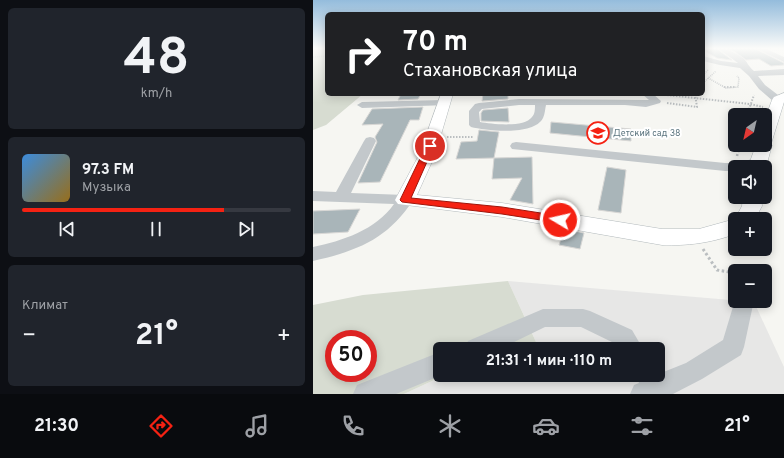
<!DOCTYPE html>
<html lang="ru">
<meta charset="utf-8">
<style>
:root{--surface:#171b24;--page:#20242c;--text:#f1f3f6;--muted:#9ea1a6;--line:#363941;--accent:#f52213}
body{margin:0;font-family:Overpass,sans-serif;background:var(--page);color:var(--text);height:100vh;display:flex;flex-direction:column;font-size:15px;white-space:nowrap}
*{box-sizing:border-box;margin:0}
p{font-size:13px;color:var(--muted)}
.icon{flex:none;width:22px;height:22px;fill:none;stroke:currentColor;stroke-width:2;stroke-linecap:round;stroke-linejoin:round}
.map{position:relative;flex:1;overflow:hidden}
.sheet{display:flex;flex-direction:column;gap:8px;padding:8px;background:#0d0f14;width:313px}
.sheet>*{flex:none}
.banner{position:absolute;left:12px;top:12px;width:380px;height:84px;border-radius:6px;box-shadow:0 2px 10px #0003;background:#202124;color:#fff;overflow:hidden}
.needle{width:26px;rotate:214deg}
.controls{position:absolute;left:415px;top:108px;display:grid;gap:8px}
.controls a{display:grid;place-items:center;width:44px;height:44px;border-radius:6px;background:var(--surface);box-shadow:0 2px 10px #0003;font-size:20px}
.speed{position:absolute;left:12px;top:330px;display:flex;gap:8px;font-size:20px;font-weight:700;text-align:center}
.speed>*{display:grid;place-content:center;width:52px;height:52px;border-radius:50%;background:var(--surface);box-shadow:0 2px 10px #0003;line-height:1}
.speed .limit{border:6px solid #d22;background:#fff;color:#111}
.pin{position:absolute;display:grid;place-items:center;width:34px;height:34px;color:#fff;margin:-17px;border:2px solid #fff;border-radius:50%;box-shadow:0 1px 4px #0007}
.me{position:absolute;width:44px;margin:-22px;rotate:279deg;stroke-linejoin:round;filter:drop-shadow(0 0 3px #0008)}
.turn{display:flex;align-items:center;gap:14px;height:84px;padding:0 12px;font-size:18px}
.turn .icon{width:52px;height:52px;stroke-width:2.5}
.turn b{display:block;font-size:28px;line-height:34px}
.big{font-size:30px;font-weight:700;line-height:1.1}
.sheet .card{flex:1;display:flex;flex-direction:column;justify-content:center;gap:6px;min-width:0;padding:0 14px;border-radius:6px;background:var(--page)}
.sheet .dial{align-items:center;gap:0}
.dial b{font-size:52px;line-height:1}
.song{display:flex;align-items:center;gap:12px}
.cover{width:48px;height:48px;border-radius:6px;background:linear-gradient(135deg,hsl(210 70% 55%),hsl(40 70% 35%))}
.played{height:4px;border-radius:2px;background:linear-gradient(90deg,var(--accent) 75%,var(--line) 75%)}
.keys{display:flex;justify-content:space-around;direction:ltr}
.heat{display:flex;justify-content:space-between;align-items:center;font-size:22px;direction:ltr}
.trip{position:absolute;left:120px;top:342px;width:232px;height:40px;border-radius:6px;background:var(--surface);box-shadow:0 2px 10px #0003;font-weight:700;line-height:40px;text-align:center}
.tab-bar{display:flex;height:64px;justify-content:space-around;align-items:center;background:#090b0e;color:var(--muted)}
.tab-bar .icon{width:28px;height:28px}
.tab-bar .current{color:var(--accent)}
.tab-bar b{font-size:18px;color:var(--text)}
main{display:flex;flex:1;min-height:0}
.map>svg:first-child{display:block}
</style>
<main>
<section class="sheet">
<div class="card dial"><b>48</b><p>km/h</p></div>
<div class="card">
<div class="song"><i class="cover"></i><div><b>97.3 FM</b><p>Музыка</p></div></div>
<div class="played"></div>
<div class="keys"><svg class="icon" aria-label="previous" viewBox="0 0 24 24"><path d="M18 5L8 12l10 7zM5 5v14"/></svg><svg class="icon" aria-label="pause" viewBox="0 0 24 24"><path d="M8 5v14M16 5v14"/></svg><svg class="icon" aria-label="next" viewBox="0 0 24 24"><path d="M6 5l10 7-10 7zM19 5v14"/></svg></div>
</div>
<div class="card"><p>Климат</p>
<div class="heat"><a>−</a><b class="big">21°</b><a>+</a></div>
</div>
</section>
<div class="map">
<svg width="471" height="394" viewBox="0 0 471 394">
<rect width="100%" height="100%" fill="#f6f6f2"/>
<path fill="#e7e7e6" d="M195,281L441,302L471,367V394H91L132,375H345V349H202L223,342Z"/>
<g fill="#d7dcd1" fill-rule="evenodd">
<path d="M0,48H14V94H50L13,125L0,130Z"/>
<path d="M195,281L223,342L202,349H127V375H132L91,394H0V305L50,295ZM21,339H55V373H21Z"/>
</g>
<g fill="#a9b5b9" stroke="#d8d7d5">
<path d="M390,48H403L419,60L404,58L390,50Z"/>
<path d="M412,48H441L471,63V65L458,66L446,59L433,60L422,52Z"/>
<path d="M88,94H108L105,99L85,100Z"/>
<path d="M170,94H195V99L169,101Z"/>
<path d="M110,107L106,120H97L67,182L45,183L64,142L62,137L70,124L49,125L59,109Z"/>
<path d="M195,108L196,122L168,121V113L170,110Z"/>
<path d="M238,122L318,129V141L237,133Z"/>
<path d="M166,130L186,132L181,158L143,159L148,142L164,141Z"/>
<path d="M219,157L220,204L197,200L209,178L179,179L181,158Z"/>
<path d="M294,167L313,170L308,213L285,210Z"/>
<path d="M47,209L35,232L0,234V211Z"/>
<path d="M251,229L271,233L267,249L246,245Z"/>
</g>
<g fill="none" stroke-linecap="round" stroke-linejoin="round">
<g stroke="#b3babd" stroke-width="1">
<g id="major">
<path d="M471,93V102L458,144L459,145L453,167H435L443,145H452V119L459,100L461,97Z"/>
<path d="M128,94H140L122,155L104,195L189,203L349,229H386L422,219L429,206L430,197H448L449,206L442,219H422V234C398,243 374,246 349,245L189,217L85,204L82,200L106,155Z"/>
</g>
</g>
<g stroke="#babec0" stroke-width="1.5" stroke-dasharray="1 1" stroke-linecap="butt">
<path d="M0,57L14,56"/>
<path d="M390,75L395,70"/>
<path d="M395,78L413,88L425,87L426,78L424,76"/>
<path d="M390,83L403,71"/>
</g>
<g stroke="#babec0" stroke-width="2" stroke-dasharray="1.5 1.5" stroke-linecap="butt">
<path d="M411,87H423"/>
<path d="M354,95L437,104L450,107"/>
<path d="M354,103L384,107L382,94"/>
<path d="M434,115L441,95"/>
<path d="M134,137H161"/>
</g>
<path stroke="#babec0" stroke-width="2.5" stroke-dasharray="2 2" stroke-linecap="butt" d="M424,156L427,145"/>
<path stroke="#babec0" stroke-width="3" stroke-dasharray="2.5 2.5" stroke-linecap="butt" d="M390,249L404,270L422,273"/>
<g fill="#c3c8cb" fill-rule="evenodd">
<path d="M404,48C413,48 424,53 431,59C435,63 435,66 441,71L471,69V75L445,76L452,85L469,98L470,100L469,102H461L446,89L436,76L427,68L407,65L390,61V56L408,61L425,63Z"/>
<path d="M442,48H451L471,57V62Z"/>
<path d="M329,94H340L348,101L347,103L333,107L312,105H233C232,109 232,114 230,118C221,136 174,131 158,127L156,125V111L162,104L166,103L206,99L336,100ZM206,105H222C222,109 222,114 219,117C211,128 179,124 167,122L166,112L169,109Z"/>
<path d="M131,100L135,101L136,103L135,105L49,108L44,105L49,102Z"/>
<path d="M57,137L61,138L63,141L38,193L92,195L97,197L100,200C75,239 44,251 0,261V247C29,241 63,230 81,204L0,201V191L23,192L51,141L53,138Z"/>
<path d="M203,142L412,163H426L445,157L450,158L452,161C446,169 431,167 422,167V171H412L199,149L197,146L199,143Z"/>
<path d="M422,300L438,301L440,305L431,347L428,355L389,379L360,394H317L321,385L326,383L323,375H345V369L348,373L373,363L410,340Z"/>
<path d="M230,309H270L277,311L319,330L330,349H306L303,344L268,327H232L187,349H152L155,341Z"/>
<path d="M127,352V375H129L83,394H40L44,385Z"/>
</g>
<use href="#major" fill="#fff" fill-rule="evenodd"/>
</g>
<linearGradient id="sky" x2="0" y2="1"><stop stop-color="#94bcdc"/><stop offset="0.47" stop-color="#fbfbf9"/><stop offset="1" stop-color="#fbfbf9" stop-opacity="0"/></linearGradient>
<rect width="471" height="103" fill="url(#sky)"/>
<path fill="#f52213" stroke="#9f160c" d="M114,144H117L121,146L98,198L189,207L247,216L252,220L247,223L189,214L89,202L87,200Z"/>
<defs>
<g id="school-ring" transform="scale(1.15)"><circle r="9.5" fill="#fff" stroke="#f52213" stroke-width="1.5"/><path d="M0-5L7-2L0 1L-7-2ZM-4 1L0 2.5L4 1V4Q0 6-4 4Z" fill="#f52213"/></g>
</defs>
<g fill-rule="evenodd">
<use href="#school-ring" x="285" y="133"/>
</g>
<g text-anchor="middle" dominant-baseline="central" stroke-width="4" stroke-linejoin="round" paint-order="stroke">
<g font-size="9" fill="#5e7781" stroke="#fff" text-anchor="start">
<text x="300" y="133">Детский сад 38</text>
</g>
</g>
</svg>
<div class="controls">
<a><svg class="needle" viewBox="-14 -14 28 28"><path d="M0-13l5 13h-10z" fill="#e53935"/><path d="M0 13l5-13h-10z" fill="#9ea1a6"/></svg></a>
<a><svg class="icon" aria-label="sound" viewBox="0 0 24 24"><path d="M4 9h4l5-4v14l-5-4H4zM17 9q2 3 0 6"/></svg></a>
<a>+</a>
<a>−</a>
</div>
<div class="speed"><div class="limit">50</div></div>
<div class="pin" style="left:117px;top:146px;background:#d93025"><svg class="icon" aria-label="arrive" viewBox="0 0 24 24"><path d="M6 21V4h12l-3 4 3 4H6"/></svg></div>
<svg class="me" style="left:247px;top:220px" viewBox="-20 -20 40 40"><circle r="17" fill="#f52213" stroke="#fff" stroke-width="3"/><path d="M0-11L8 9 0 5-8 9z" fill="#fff"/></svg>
<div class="trip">21:31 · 1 мин · 110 m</div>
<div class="banner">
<div class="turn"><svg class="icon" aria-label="right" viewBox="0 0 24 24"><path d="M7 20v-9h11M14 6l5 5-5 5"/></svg><div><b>70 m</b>Стахановская улица</div></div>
</div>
</div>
</main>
<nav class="tab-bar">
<b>21:30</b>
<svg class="icon current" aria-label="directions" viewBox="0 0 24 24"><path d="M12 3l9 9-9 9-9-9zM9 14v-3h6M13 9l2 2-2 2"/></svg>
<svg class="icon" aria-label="music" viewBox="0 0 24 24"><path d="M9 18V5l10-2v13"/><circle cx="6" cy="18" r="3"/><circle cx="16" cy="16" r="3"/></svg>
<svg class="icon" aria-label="phone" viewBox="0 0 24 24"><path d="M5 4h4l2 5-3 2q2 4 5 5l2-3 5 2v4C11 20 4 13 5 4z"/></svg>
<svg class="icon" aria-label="climate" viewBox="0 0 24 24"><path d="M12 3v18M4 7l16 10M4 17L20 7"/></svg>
<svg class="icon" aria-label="car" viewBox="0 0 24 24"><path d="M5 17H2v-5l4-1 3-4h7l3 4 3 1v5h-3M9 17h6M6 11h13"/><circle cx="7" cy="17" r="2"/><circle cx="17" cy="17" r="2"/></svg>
<svg class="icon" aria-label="filters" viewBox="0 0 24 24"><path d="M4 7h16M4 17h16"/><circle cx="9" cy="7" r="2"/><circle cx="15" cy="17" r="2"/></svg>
<b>21°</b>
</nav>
